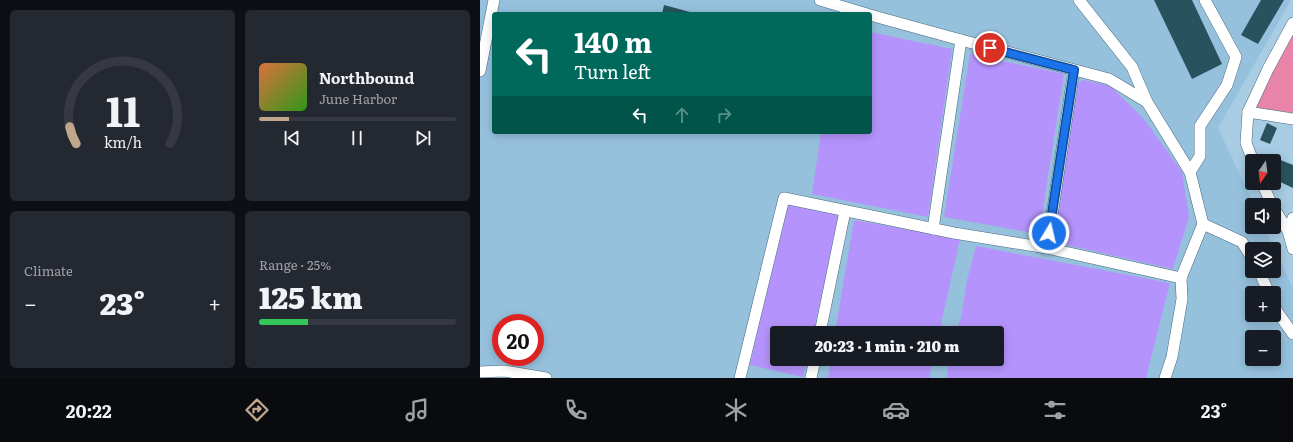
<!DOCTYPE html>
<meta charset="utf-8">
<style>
:root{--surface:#171b24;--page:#242831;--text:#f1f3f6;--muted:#9ea1a6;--line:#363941;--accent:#c0a68b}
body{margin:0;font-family:Literata,serif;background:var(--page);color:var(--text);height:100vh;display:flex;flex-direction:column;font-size:15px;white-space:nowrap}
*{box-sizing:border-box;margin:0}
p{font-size:13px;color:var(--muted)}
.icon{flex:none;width:22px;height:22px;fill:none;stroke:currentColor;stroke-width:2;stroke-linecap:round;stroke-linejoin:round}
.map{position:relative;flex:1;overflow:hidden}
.panel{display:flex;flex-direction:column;gap:10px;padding:10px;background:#0d0f14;width:480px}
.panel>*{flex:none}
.hud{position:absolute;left:12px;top:12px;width:380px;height:122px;border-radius:4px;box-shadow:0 2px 10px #0003;background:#00695c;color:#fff;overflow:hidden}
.needle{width:26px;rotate:194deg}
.buttons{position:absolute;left:765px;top:154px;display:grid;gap:8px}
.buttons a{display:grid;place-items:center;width:36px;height:36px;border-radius:4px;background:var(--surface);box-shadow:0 2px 10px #0003;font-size:20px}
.speed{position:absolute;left:12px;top:314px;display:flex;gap:8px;font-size:20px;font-weight:700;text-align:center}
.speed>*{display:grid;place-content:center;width:52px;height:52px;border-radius:50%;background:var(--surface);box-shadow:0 2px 10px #0003;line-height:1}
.speed .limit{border:6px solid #d22;background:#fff;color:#111}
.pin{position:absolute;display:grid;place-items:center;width:34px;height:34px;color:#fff;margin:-17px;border:2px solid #fff;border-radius:50%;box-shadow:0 1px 4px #0007}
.me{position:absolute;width:44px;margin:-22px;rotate:9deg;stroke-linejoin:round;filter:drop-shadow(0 0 3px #0008)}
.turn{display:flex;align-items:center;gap:14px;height:84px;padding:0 16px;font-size:18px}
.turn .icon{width:52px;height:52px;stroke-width:2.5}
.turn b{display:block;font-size:28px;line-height:34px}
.lanes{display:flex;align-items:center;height:38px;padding:0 16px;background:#0003;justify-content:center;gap:20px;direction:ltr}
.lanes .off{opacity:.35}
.big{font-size:30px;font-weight:800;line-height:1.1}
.panel .tile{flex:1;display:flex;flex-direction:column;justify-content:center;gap:6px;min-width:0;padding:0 14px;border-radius:6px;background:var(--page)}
.panel .dial{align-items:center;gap:0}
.dial svg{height:104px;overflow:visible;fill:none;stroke:var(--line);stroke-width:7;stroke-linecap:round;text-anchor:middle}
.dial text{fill:var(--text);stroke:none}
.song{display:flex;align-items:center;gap:12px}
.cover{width:48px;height:48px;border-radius:6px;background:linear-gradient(135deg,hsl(20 70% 55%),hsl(110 70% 35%))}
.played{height:4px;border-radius:2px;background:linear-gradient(90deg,var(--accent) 15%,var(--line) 15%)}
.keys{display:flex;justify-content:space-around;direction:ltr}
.heat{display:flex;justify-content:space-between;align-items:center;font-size:22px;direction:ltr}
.charge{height:6px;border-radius:3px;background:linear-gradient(90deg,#34c759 25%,var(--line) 0)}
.panel .tiles{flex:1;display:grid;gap:10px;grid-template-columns:repeat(2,1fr)}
.trip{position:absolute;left:290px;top:326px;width:234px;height:40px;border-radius:4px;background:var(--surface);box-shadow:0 2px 10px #0003;font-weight:800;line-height:40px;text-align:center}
.tabs{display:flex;height:64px;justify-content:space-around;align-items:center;background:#090b0e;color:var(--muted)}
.tabs .icon{width:28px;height:28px}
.tabs .selected{color:var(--accent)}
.tabs b{font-size:18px;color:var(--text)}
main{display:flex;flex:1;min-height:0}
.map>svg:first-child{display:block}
</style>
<main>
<section class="panel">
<div class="tiles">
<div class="tile dial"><svg viewBox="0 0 100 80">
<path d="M14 69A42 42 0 1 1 86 69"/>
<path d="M14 69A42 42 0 0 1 9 56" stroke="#c0a68b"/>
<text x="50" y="56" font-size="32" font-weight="700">11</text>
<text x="50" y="72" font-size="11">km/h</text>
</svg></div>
<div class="tile">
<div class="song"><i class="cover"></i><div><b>Northbound</b><p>June Harbor</p></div></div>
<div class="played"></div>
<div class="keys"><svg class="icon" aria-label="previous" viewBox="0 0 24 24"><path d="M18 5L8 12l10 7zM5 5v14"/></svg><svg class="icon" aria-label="pause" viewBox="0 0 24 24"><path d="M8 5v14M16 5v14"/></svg><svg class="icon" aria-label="next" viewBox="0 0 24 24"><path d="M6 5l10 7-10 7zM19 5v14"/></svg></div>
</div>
<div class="tile"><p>Climate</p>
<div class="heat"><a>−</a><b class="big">23°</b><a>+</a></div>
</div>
<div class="tile"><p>Range · 25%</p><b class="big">125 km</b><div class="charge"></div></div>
</div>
</section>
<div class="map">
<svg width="813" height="378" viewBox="0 0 813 378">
<rect width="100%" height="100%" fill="#a8cce4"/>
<path fill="#96c1dd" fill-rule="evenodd" d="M0,0H811L738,128L774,205H772V227H784L813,288V378H0ZM14,14H390V132H14ZM772,249H794V271H772ZM772,293H794V315H772ZM21,323H55V357H21ZM297,333H517V359H297ZM772,337H794V359H772Z"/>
<path fill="#e784a8" d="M813,34V113L774,107Z"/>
<g fill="#b593fc">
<path d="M390,32L472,49L448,217L332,194L341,132H390Z"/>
<path d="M490,54L584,74L559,234L464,217Z"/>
<path d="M604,80L630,86L664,119L702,172L709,217L693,269L573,242L598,83Z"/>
<path d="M306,202L360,214L333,333H297V359H327L323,377L270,365Z"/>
<path d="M374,220L480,239L459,333H355Z"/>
<path d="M496,246L690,283L666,378H467L469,359H517V333H475L481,318L487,280Z"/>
<path d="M351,359H453L449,378H348Z"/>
</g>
<g fill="#28535e">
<path d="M674,0H712L742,64L712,79Z"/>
<path d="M781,0H804L778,44L761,35Z"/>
<path d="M184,5L210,12V14H182Z"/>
<path d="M787,123L797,128L790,144L780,140Z"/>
<path d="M798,159L813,165V188L794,179V160L797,161Z"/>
</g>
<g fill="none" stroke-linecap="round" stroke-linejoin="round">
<g stroke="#48697f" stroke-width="12">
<g id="minor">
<path d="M340,0L387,14"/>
<path d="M599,0L652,67L667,102"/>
<path d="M390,15L481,40L629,79L667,102L710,172L723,224L701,278L702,299L692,357L685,378"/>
<path d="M0,71L14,0"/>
<path d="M768,112L813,119"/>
<path d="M773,161L766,143L768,112L788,69L813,23"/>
<path d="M710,172L720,156V126L747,85L756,57L725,0"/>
<path d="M782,183L792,205"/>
<path d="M794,208L808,231L813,249"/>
<path d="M723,224L762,242L772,258"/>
<path d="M453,229L481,40"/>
<path d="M808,231L813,218"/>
<path d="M567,248L594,70"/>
<path d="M779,271L789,293"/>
<path d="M794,304L798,313L813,334"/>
<path d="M340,333L365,211"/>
<path d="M0,372L24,371L66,378"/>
<path d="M260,378L304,198L474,233L567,248L701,278"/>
<path d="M331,378L335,359"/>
</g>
</g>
<use href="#minor" stroke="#fff" stroke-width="11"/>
</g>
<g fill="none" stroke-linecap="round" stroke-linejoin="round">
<g stroke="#114b97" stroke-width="10">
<path id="route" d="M510,48L594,70L569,233"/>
</g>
<use href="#route" stroke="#1a73e8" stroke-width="7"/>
</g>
</svg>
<div class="buttons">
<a><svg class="needle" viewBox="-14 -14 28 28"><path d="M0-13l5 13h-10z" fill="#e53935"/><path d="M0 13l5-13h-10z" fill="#9ea1a6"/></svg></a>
<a><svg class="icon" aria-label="sound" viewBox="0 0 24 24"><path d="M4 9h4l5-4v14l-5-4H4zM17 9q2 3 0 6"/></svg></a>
<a><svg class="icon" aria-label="layers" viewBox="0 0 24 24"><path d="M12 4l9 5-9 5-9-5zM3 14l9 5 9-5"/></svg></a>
<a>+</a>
<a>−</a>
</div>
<div class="speed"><div class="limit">20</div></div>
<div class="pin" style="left:510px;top:48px;background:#d93025"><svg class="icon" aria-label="arrive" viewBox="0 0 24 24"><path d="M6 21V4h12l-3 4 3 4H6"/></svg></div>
<svg class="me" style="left:569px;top:233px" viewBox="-20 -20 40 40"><circle r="17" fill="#1a73e8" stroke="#fff" stroke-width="3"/><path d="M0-11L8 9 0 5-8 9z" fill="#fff"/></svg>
<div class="trip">20:23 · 1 min · 210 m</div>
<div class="hud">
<div class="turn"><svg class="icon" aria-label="left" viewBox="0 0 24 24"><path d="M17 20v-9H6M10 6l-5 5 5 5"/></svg><div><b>140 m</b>Turn left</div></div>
<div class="lanes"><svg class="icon" aria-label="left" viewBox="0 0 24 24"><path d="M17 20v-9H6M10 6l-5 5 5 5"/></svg><svg class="icon off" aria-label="ahead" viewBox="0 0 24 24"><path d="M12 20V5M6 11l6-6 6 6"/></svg><svg class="icon off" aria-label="right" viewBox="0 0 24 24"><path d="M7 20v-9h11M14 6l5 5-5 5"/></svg></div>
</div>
</div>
</main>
<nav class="tabs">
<b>20:22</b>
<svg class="icon selected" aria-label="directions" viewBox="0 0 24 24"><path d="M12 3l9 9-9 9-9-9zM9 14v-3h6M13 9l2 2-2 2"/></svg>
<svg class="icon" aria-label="music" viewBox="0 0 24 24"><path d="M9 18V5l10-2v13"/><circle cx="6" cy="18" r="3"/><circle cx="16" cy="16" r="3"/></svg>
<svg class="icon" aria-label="phone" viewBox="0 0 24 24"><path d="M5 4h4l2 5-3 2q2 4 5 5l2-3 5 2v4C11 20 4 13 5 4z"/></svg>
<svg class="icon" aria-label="climate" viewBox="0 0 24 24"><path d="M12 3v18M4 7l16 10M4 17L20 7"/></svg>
<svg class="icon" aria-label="car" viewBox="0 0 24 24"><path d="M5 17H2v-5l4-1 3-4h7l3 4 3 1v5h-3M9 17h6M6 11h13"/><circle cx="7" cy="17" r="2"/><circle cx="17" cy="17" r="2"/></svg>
<svg class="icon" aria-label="filters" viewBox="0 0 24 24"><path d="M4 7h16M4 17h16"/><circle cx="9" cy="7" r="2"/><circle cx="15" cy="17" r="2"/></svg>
<b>23°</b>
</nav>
